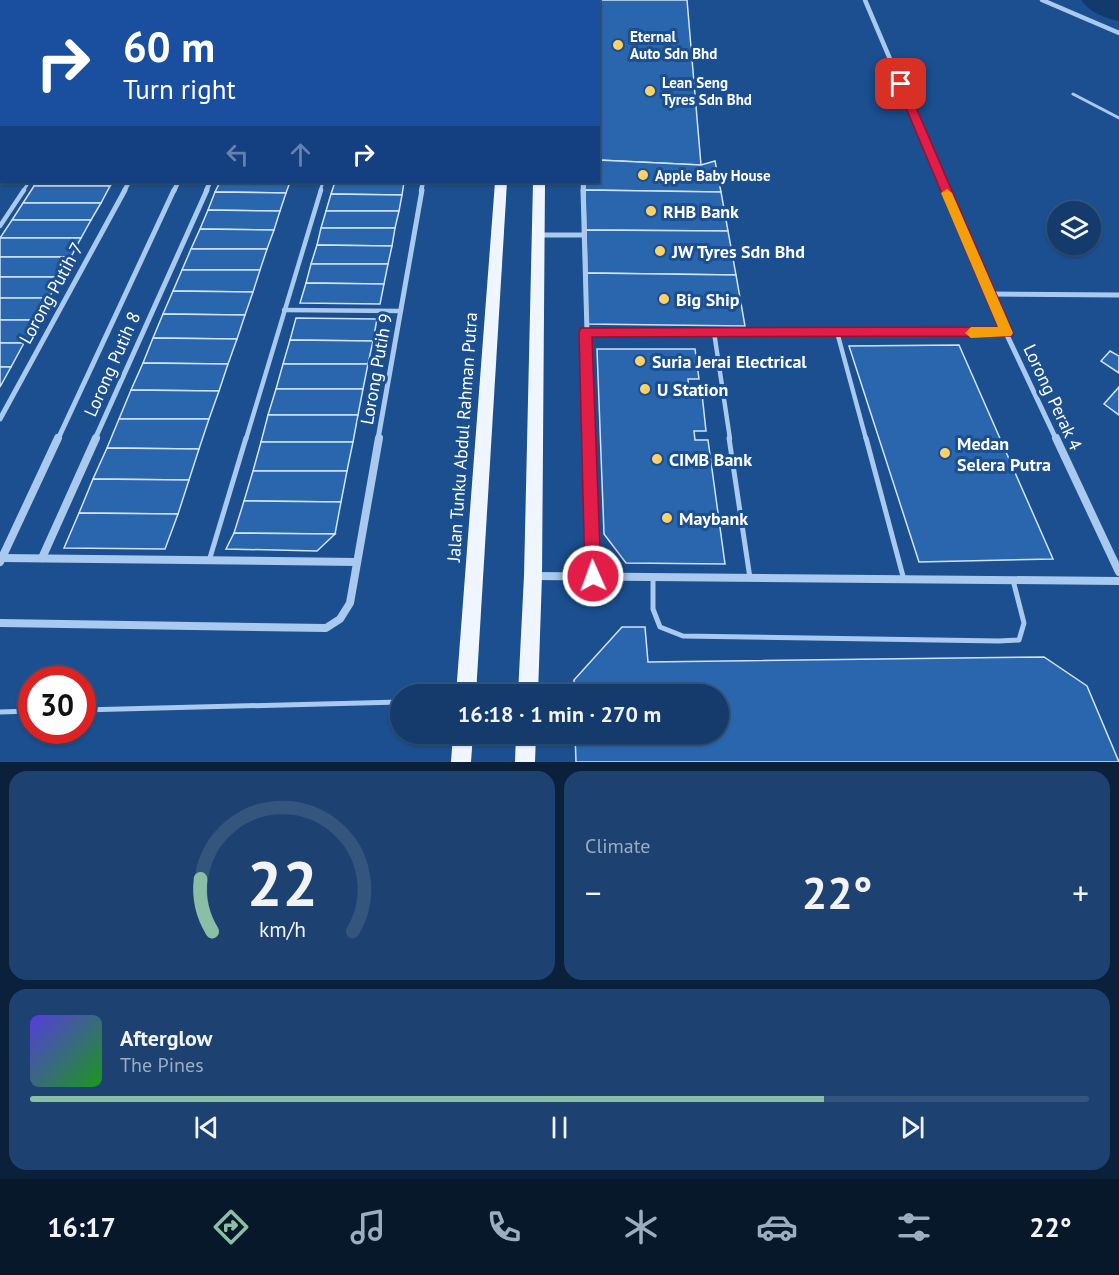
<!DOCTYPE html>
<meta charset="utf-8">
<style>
:root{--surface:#143b6b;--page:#1d4271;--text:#f1f3f6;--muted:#9dadc1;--line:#33557e;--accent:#8abfa5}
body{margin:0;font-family:"PT Sans",sans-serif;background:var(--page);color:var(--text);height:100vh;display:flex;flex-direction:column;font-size:22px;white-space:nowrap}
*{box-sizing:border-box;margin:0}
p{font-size:20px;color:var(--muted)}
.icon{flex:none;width:33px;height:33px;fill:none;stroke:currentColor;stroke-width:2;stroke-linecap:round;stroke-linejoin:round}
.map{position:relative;height:762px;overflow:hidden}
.details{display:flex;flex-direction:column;gap:9px;padding:9px;background:#0b203b;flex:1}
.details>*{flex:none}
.banner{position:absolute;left:0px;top:0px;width:600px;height:183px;box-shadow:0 2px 4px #0004,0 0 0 2px var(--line);background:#1a4fa0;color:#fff;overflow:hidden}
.tools{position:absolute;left:1047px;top:201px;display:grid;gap:12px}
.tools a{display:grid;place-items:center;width:54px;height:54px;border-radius:50%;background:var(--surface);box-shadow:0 2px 4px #0004,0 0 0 2px var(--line);font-size:30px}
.speed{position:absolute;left:18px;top:666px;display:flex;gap:12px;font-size:30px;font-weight:700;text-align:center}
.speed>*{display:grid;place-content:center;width:78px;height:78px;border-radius:50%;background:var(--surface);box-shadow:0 2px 4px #0004,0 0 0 2px var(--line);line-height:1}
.speed .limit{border:9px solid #d22;background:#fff;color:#111}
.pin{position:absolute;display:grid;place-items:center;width:51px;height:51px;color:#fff;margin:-26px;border-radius:12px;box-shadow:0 3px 9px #0006}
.me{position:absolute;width:66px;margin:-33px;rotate:358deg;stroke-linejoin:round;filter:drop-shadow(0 0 4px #0008)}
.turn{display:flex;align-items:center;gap:21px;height:126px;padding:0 24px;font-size:27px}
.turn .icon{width:78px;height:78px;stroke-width:2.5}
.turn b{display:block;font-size:42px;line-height:51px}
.lanes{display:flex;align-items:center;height:57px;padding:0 24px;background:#0003;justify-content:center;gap:30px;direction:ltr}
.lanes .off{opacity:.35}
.big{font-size:45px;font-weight:600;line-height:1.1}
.details .tile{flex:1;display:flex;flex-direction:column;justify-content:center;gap:9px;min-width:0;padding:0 21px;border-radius:18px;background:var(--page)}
.details .dial{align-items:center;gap:0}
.dial svg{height:156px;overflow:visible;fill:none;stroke:var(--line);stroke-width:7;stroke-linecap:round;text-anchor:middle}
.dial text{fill:var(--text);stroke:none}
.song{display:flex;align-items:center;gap:18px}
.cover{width:72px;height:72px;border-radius:9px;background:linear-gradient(135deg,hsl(250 70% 55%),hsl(120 70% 35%))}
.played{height:6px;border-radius:3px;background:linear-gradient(90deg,var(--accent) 75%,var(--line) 75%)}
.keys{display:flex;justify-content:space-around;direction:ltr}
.heat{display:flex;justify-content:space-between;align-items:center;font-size:33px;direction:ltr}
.details .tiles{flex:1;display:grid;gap:9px;grid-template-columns:1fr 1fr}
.tile:last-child{grid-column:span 2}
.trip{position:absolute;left:390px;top:684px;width:339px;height:60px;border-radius:30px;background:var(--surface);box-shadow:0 2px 4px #0004,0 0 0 2px var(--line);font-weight:600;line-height:60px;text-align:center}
.tab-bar{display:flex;height:96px;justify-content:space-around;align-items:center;background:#08182b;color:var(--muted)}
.tab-bar .icon{width:42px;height:42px}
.tab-bar .current{color:var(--accent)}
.tab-bar b{font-size:27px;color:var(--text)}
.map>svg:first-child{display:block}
</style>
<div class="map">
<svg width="1119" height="762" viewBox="0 0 1119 762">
<rect width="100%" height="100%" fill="#1b4f8f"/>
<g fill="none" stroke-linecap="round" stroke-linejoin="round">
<path fill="#123a6d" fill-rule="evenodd" d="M1081,0H1119V21C1105,18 1089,12 1081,0Z"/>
</g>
<g fill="#2a66ad" stroke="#cfe3fa" stroke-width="1.5">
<path d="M594,0H687L701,165L598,160V2Z"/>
<path d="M598,160L701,165L715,161L721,192L585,190V182H598Z"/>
<path d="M37,182H113L110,186H34Z"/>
<path d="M220,182H290L286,193L215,192Z"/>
<path d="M335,182H404L402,195L331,194Z"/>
<path d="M34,186H110L101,203H23Z"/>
<path d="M585,190L721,192L728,231L586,230Z"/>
<path d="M215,192L286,193L280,211L208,210Z"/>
<path d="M331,194L402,195L399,211H326Z"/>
<path d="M23,203H101L91,220H12Z"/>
<path d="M208,210L280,211L274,230L200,229Z"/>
<path d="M326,211H399L395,228H321Z"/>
<path d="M12,220H91L81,238H0Z"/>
<path d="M321,228H395L392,246L317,245Z"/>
<path d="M200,229L274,230L267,249H191Z"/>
<path d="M586,230L728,231L736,275L587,273Z"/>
<path d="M81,238L71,257H0V238Z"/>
<path d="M317,245L392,246L388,264H311Z"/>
<path d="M191,249H267L260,270H182Z"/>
<path d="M0,257H71L60,277H0Z"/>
<path d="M311,264H388L384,284L306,283Z"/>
<path d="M182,270H260L253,292L173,291Z"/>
<path d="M587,273L736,275L745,326L587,324Z"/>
<path d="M0,277H60L49,298H0Z"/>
<path d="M306,283L384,284L380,304L300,303Z"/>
<path d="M173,291L253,292L245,315L163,314Z"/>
<path d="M0,298H49L36,320H0Z"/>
<path d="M163,314L245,315L237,339L153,338Z"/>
<path d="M296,318L377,319L373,341L290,340Z"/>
<path d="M0,320H36L24,343H0Z"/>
<path d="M153,338L237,339L228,364L143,363Z"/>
<path d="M290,340L373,341L368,364H283Z"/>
<path d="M0,343H24L11,367H0Z"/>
<path d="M959,345L1053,559L919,562L849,346Z"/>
<path d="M597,349H695L699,379H688L689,394H702L706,431H694L695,440H708L725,564L626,563L604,534Z"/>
<path d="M1110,351L1119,356V373L1101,361Z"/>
<path d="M143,363L228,364L219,391L131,390Z"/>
<path d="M283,364H368L363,389H276Z"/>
<path d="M0,367H11L0,387Z"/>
<path d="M1119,387V415L1104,404Z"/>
<path d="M276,389H363L358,415H268Z"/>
<path d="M131,390L219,391L209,419H119Z"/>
<path d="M268,415H358L353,442H261Z"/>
<path d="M119,419H209L199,449L107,448Z"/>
<path d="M261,442H353L347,471H253Z"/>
<path d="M107,448L199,449L189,480L93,479Z"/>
<path d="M253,471H347L341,502L244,501Z"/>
<path d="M93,479L189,480L178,514L79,513Z"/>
<path d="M244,501L341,502L335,534L234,533Z"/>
<path d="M79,513L178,514L165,549L64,548Z"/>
<path d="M234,533L335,534L317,551L226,549Z"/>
<path d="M622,627H645L648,662L1044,657L1087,686L1119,762H576L575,734H718V694H574V680Z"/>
</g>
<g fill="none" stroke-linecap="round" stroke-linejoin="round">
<g stroke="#a9c9ee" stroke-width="3">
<path d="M1073,94L1119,118"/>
<path d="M23,191L29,182"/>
<path d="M320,191L323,182"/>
</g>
<g stroke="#a9c9ee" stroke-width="4.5">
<path d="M0,226L24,190"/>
<path d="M284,310L401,311"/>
<path d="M586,332L1006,333"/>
<path d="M714,332L730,439"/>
<path d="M837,332L866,439"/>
<path d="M246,439L321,190"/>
</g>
<g stroke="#a9c9ee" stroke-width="5">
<path d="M729,438L750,578"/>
<path d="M866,438L904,580"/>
<path d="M209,561L246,438"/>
<path d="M653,577V609L660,627L683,636L999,641L1019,640L1024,623L1013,580"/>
<path d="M82,710L400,702"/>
<path d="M0,712L32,711"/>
</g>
<g stroke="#a9c9ee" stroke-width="4.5">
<path d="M865,0L946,191"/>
<path d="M1042,0L1119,33"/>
<path d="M0,90L2,88"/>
<path d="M583,182V191"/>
<path d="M124,191L129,182"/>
<path d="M174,191L178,182"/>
<path d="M206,191L210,182"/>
<path d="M421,191L423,182"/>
</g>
<g stroke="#a9c9ee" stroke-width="5">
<path d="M583,190L590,439"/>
<path d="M945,190L1006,333L1056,439"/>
<path d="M539,235H583"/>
<path d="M989,294L1119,295"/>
<path d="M0,419L125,190"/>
<path d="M58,439L174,190"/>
<path d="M95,439L207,190"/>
<path d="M378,439L422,190"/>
</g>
<g stroke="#a9c9ee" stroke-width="8">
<path d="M589,438L593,576"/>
<path d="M1056,438L1119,572"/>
<path d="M2,558L357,562"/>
<path d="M42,558L96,438"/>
<path d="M0,562L58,438"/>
<path d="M535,576L1119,581"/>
<path d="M0,623L326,628L340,619L350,603L379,438"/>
</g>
<rect fill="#d6e6fa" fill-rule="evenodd" x="0" y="53" width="2" height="4"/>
<g fill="#f0f6ff" fill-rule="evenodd">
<rect x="506" y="0" width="10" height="2"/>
<rect x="537" y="0" width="10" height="2"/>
<path d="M495,182H507L476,694H456Z"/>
<path d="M533,182H545L542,576L538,694H518L524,576Z"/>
<path d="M453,734H473L471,762H451Z"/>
<path d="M516,734H536L535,762H515Z"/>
</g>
</g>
<path fill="#e11d48" stroke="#92132f" stroke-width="1.5" d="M901,81L906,84L1013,333L1011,336L592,337L601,576L599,582L593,585L587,582L585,576L579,332L581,328L998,327L896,84Z"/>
<path fill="#f59e0b" d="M947,189L952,193L1013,333L1011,336L971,338L965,333L971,327H998L941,193Z"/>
<g fill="#ffd166" stroke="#1b4f8f" stroke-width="2">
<circle cx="618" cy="45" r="6"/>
<circle cx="650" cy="91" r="6"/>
<circle cx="643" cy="175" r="6"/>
<circle cx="651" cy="211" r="6"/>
<circle cx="660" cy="251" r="6"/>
<circle cx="664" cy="299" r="6"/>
<circle cx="640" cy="361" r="6"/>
<circle cx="645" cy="389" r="6"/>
<circle cx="945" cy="453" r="6"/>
<circle cx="657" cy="459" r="6"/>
<circle cx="667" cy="518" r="6"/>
</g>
<g text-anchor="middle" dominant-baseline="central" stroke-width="6" stroke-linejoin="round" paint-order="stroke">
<g font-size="15" font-weight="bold" fill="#fff" stroke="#1b4f8f" text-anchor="start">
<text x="630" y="36">Eternal<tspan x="630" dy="17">Auto Sdn Bhd</tspan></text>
<text x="662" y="82">Lean Seng<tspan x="662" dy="17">Tyres Sdn Bhd</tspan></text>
<text x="655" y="175">Apple Baby House</text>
</g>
<g font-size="18" font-weight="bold" fill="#fff" stroke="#1b4f8f" text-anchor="start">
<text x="663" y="211">RHB Bank</text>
<text x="672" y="251">JW Tyres Sdn Bhd</text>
<text x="676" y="299">Big Ship</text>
<text x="652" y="361">Suria Jerai Electrical</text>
<text x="657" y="389">U Station</text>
<text x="957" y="443">Medan<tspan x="957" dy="21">Selera Putra</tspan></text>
<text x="669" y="459">CIMB Bank</text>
<text x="679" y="518">Maybank</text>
</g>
<g font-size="18" fill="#fff" stroke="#1b4f8f">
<text transform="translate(51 293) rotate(-61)">Lorong Putih 7</text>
<text transform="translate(112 364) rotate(-66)">Lorong Putih 8</text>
<text transform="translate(376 369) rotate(-80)">Lorong Putih 9</text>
<text transform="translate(1053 397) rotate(65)">Lorong Perak 4</text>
<text transform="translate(462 437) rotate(-86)">Jalan Tunku Abdul Rahman Putra</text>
</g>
</g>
</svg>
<div class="tools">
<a><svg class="icon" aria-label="layers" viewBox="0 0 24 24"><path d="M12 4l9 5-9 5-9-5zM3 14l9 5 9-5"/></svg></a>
</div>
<div class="speed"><div class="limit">30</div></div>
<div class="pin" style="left:901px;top:84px;background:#d93025"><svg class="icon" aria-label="arrive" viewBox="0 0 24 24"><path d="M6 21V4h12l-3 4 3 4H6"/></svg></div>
<svg class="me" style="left:593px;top:576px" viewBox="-20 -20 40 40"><circle r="17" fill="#e11d48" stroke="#fff" stroke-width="3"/><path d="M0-11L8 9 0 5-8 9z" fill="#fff"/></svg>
<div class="trip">16:18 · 1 min · 270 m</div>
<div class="banner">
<div class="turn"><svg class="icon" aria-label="right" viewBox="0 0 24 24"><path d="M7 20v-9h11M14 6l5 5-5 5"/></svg><div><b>60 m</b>Turn right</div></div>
<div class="lanes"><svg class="icon off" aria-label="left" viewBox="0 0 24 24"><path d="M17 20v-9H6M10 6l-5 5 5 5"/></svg><svg class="icon off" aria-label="ahead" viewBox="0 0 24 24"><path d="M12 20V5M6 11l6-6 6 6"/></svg><svg class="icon" aria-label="right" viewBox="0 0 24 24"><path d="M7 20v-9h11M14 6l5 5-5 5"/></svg></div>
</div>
</div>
<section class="details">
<div class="tiles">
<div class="tile dial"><svg viewBox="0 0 100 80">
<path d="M14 69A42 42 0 1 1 86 69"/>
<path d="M14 69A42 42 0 0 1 8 42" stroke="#8abfa5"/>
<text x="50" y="56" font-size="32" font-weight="700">22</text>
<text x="50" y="72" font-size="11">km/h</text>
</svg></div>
<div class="tile"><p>Climate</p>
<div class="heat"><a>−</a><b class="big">22°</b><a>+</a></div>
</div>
<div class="tile">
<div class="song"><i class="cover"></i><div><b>Afterglow</b><p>The Pines</p></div></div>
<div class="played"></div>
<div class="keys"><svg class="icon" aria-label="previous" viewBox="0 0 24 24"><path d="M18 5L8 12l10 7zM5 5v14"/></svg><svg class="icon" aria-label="pause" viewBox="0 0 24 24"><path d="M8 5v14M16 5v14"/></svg><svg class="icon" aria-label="next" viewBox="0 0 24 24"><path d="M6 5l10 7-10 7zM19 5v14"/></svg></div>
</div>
</div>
</section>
<nav class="tab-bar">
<b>16:17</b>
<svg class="icon current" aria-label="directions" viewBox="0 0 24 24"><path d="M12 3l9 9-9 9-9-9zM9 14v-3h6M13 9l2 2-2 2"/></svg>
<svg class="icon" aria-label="music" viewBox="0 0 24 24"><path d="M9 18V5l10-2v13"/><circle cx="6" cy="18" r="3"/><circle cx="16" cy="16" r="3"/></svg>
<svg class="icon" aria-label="phone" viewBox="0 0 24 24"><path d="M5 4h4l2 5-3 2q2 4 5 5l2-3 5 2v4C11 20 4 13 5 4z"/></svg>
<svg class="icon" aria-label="climate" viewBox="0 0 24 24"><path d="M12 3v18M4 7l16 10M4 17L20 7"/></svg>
<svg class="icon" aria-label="car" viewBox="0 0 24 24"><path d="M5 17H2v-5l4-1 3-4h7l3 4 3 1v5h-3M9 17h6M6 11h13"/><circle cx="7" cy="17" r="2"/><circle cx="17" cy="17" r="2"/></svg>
<svg class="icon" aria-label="filters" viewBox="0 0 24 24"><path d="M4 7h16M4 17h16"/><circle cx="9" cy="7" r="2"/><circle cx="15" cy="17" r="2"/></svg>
<b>22°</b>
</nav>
